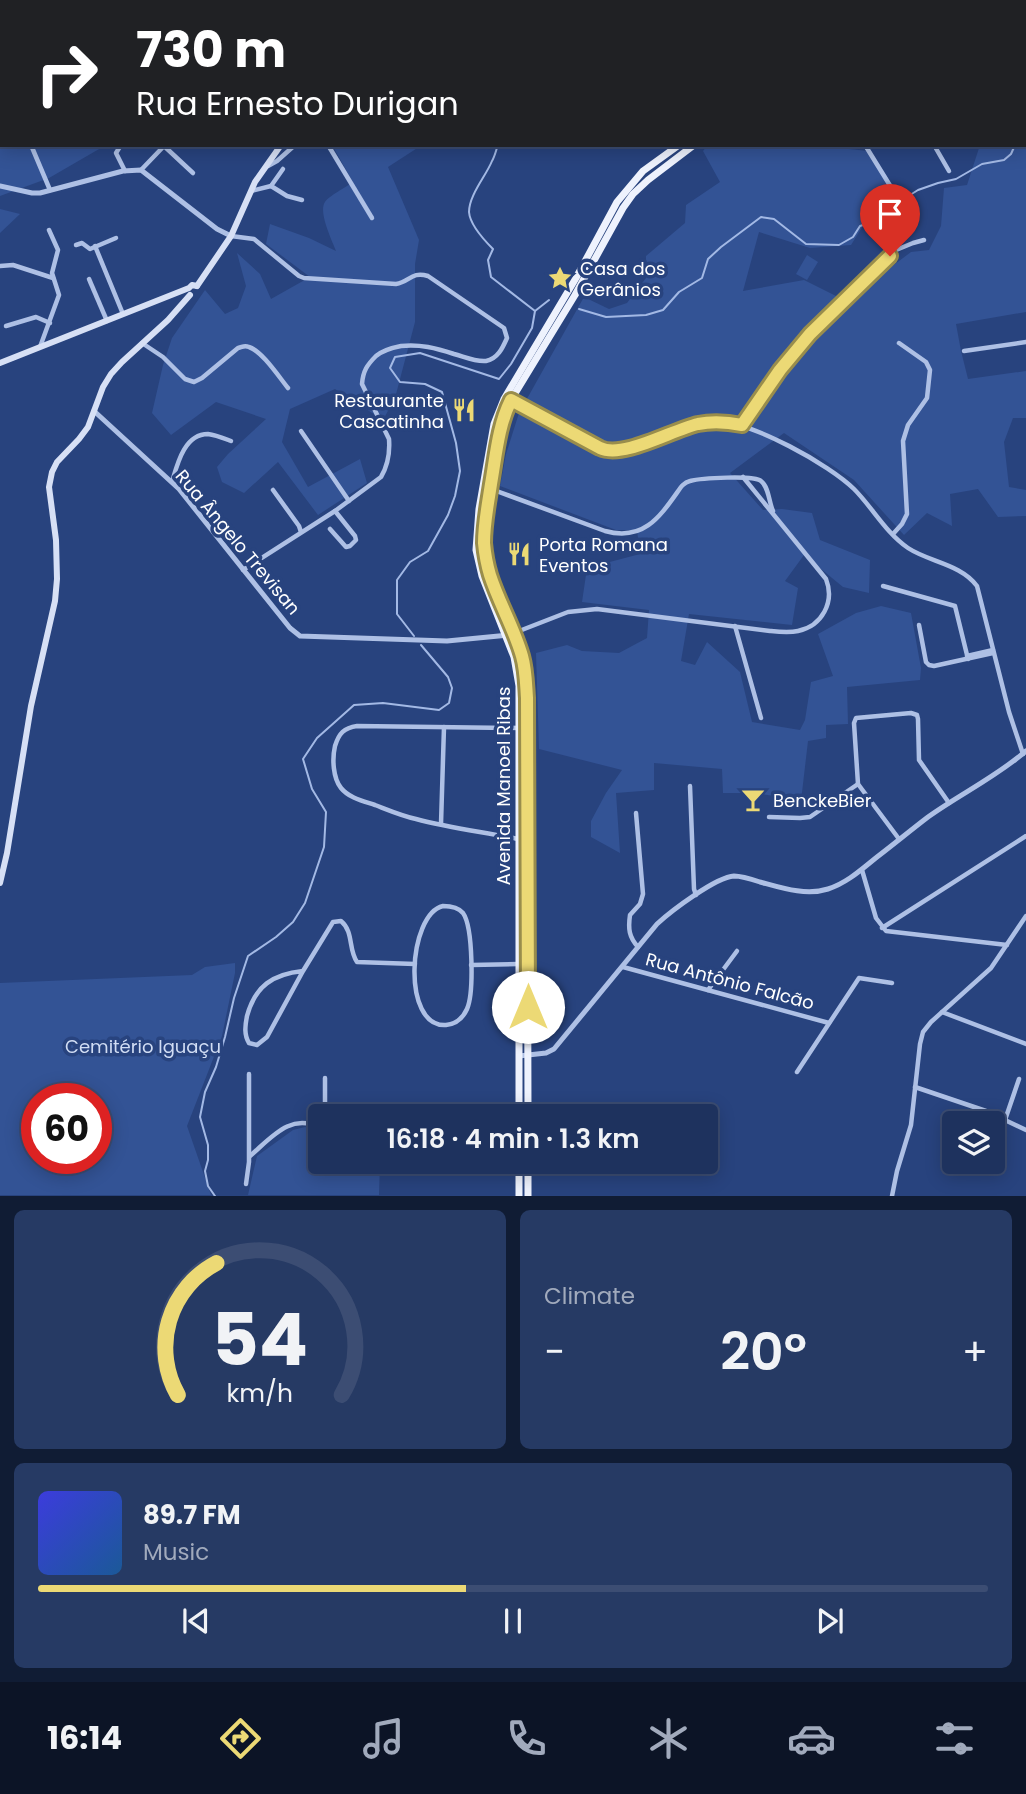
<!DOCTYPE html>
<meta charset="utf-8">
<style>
:root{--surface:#1e325e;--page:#263a64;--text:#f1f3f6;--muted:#a1aabc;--line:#3c4d73;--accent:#ecd975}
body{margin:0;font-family:Poppins,sans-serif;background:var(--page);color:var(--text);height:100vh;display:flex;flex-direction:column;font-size:26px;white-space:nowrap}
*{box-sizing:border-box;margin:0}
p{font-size:23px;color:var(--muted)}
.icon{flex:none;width:38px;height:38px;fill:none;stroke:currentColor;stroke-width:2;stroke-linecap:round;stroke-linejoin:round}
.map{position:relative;height:1196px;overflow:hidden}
.sheet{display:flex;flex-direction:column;gap:14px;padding:14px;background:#101c34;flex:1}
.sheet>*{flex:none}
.guide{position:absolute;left:0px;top:0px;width:1027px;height:147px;box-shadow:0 4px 18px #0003,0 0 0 2px var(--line);background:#202124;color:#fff;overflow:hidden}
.fabs{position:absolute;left:942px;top:1111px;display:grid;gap:14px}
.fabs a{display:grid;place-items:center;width:63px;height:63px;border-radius:7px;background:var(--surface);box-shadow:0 4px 18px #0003,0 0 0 2px var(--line);font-size:35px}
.speed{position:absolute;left:21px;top:1083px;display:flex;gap:14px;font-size:35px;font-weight:700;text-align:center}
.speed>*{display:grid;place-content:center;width:91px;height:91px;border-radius:50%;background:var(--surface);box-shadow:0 4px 18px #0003,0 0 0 2px var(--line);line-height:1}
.speed .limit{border:10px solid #d22;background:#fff;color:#111}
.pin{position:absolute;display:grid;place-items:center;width:60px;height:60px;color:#fff;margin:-72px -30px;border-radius:50% 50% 50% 0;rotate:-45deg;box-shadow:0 0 7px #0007}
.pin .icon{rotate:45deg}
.me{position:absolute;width:77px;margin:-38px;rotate:0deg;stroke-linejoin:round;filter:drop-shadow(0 0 5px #0008)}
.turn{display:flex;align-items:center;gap:24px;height:147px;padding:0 21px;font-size:32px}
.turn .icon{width:91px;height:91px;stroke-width:2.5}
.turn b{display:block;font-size:49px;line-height:60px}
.big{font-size:52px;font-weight:600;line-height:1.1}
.sheet .widget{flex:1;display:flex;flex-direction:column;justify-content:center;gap:10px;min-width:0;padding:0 24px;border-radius:10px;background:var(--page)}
.sheet .dial{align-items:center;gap:0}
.dial svg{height:182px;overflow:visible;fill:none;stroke:var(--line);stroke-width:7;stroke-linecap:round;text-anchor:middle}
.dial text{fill:var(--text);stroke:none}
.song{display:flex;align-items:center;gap:21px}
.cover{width:84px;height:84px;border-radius:10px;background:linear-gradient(135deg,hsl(240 70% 55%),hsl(210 70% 35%))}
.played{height:7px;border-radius:4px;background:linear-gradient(90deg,var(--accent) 45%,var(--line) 45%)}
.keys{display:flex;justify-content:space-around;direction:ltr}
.heat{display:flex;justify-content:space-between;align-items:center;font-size:38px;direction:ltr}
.sheet .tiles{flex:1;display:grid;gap:14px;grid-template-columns:1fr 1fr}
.widget:last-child{grid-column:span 2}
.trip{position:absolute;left:308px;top:1104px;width:410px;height:70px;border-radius:7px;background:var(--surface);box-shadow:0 4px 18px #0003,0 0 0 2px var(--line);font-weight:600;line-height:70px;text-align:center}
.menu{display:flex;height:112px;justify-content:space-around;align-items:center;background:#0c1426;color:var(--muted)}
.menu .icon{width:49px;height:49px}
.menu .current{color:var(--accent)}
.menu b{font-size:32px;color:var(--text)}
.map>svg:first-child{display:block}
</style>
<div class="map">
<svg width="1026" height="1196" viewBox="0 0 1026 1196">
<rect width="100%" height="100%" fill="#28437e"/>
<g fill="#335395" fill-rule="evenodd">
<path d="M0,0H211L207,2H2V40L0,41Z"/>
<path d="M1026,49V312L956,324L961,351L968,379L1026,371V418H1013L1004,442L1009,487L1026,490V516L998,517L978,489L950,494L952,526L927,513L904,535L854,480L784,433L730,473L763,510L782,509L812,513L820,540L870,560L869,593L843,587L804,555L785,581L798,588L792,625L689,614L681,661L695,665L707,642L740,672L752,722L800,730L805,720L811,682L833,676L818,634L856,613L881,606L911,613L921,668L920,680L847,687L848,724L826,725V738L808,741L801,801L756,793H723L722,769L654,763V790L616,793L620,853L591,837V821L606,793L622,770L539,749L536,653L567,645L582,651L619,653L647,638L649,610L582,602L587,568L640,554L637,530H616L500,486L506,454L519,413L584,297L609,309L627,303L646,278V256L685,223L686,205L720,182L703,151L708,145H751L755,148L756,145H837L839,148L868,151L894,193L873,210L851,245L810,248L759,232L743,291L804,280L846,301L911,252L929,250L941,226L944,188L967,185L980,145H1026Z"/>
<path d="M0,124H2V145H106L49,178L0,196Z"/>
<path d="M332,145H422L388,167L419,240L415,264V322L395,398L383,420L335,389L290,409L282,442L308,487L360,459L367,483L318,515L278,462L244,493L222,482L217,467L228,454L266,419L216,402L171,435L152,413L163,365L172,338L205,290L225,314L238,308L246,286L237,253L260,274L271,299L310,277L266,244L270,224L309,238L336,251C332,240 318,212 325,202C329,196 346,187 353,182Z"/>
<path d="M0,209L20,214L0,233Z"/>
<path d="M807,255L818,262L807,280L796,274Z"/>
<path d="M235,963V973L222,1036L187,1126L211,1195H0V983L192,975L205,967ZM37,1099H96V1158H37Z"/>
<path d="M305,1127L320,1132V1162H380L379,1195H248L257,1156L293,1130Z"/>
</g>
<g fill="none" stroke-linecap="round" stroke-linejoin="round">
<g stroke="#a3b9e5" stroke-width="2">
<path d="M386,2L387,0"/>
<path d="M498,145C496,150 495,156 492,161C486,176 469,195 469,212C470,225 484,240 493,249L488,260L491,277L535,311"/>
<path d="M579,309L606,317L646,315L663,310L679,292L702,278L708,259L721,247L761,217L774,219L806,244L839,245L853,237L860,226L881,219L896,209L907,197L918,190L938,183L956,179L982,164L1004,160L1011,154L1015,145"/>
<path d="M414,636L397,614V580L410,562L428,551L448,515L455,496L460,471L456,443L442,392L425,384L400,382L390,368L395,357L420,353L499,379L511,364L532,328L535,311L549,300"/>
<path d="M215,1196L208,1186L205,1171L208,1160V1145L200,1117L205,1092L216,1067L225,1037L234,998L248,956L276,937L293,922L305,903L324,847L326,812L312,789L303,759L317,738L354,705L383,703L439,710L449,703L452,688L448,677L421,645"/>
</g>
<g stroke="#aec0e5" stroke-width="4.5">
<path d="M849,0L850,2"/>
<path d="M295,2L297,0"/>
<path d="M689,2L694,0"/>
<path d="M957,2L959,1"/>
<path d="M0,69L2,68"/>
<path d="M0,131L2,130"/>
<path d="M31,145L50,190"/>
<path d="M121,145L116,153L125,171"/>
<path d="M328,145L372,218"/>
<path d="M865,145L894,192"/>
<path d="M934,145L949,171"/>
<path d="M268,166L277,161L295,145"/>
<path d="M283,169L271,186L287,196L302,200"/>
<path d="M141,170L164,146L193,173"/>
<path d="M251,191L271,186"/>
<path d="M231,236L254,239L299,276L304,278L396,284C410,282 411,271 428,276L504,328L507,338C503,347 498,359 486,361C475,362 465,357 454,354C436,348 420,344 401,346C391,348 383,350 376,356C367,365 363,371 362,384L389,439C390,452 388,465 381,477L335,511L243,570"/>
<path d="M76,245L82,243L90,249L116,238"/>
<path d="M95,246L123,314"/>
<path d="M0,266L13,265L53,278"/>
<path d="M89,279L107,321"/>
<path d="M6,326L36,317L50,323"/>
<path d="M142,343L163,357L185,379L194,382L202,378L238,348C243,347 244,345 249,347C262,351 279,377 288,388"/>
<path d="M40,347L59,295L52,273L58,250L49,230"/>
<path d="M964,351L1026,342"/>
<path d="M511,400L605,451C619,453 632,447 646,442C669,434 692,422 717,422C751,421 830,465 854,489C872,507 886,533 908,548C929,562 961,564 977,586L1009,712L1023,754"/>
<path d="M742,425L780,370L823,319L896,250L913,243L924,240"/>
<path d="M301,431L349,501"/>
<path d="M172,482C177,465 184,434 208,434C216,435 223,438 231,441"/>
<path d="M491,489L605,531C645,542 661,515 681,487C685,483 685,482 690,481C701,478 754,475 761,481C769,487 769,503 773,511"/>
<path d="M273,490L299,526L301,532"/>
<path d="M330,529L346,547L350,546L356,540L355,536L335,511"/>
<path d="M893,534L902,524L907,514L903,441L908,425L927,398L930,370L926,362L899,343"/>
<path d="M883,586L955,606L968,659"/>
<path d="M919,625L926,662L929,665L934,666L993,653"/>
<path d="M735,626L761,718"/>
<path d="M514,633L568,612L597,609L770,631C780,632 789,633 798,631C822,626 835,602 826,579L743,477"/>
<path d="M967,656L993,650"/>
<path d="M690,786L694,889L696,895"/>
<path d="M636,813L643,894L640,904L630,915C628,929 629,937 638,947"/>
<path d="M769,817L800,818L810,817L858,784"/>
<path d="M441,824L444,727"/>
<path d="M518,839C484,832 449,828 416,819C402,816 388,810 375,805C363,801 349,798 341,788C333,778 332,759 335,746C339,733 344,728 357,726L519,728"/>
<path d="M899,839L858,784L854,723L856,718L911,713L917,715L918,719L919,760L949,803"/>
<path d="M862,870L876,918L886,931L1007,945"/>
<path d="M443,906C451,906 458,907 463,913C473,927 474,993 467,1009C463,1018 456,1024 446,1025C401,1028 408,914 443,906Z"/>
<path d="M882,928L1026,836"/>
<path d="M471,965L518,964"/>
<path d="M623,967L829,1023"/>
<path d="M303,971C273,974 255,986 247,1016C245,1026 244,1035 249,1043L257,1045L267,1037L303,971L333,922L341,921C354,932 348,949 357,962L415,964"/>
<path d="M708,990L737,951"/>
<path d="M942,1012L1026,1044"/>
<path d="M797,1072L859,978L892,983"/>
<path d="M915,1087L986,1111L1026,1130"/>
<path d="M325,1116V1078"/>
<path d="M433,1116L475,1107L519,1106"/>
<path d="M1005,1120L1019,1079"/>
<path d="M250,1156C271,1138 291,1112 320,1128"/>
<path d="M246,1184L249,1162V1074"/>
<path d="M892,1196L897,1171L911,1125L920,1044L923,1032L931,1022L991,968L1026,916"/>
</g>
<g stroke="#aec0e5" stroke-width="5">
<path d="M535,0L536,2"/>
<path d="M0,186L32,193H40L123,171L141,170L217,229L231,236"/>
<path d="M94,411L179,489L290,628L300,636L447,641L509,635"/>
<path d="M519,1056L546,1053L554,1049L657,924C671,911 716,877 734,876C742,876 751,879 760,882C782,888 806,896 828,889C847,883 862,869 877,857C894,844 911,830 928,817C960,794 996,777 1026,751"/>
</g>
<g stroke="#d7e0f5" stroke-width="6">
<path d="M568,2L570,0"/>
<path d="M197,286L231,236L255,182L281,145"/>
<path d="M0,363L189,288L192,285L197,286"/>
<path d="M0,883L7,853L31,706L55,601L57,579L56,540L49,487L52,472L57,462L79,439L88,427L103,387L111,374L122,362L168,320L190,295"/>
</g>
<g stroke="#eef2fd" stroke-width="7">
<path d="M739,0L740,2"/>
<path d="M769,2L770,0"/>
<path d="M519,1116V686L514,657L482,576L476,550L479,509L494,424L504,399L576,278L617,202L643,171L679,145"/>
<path d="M528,1116L527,687L521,654L491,579L485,549L487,513L503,423L511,400L575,295L623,208L633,194L648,180L694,145"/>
<path d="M519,1162V1196"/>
<path d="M528,1162V1196"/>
</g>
</g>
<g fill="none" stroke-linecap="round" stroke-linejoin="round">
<g stroke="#998d4c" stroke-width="18">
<path id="route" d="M528,1007L527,698C526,684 526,670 522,656C514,628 499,603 490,575C487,565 485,554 484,543C484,523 488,504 491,484C496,456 498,426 511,400L600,448C623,459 672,430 698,424C713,421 727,422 742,425L780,370L810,334L890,256"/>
</g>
<use href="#route" stroke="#ecd975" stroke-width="12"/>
</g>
<defs>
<g id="sight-bare" transform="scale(1.89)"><path d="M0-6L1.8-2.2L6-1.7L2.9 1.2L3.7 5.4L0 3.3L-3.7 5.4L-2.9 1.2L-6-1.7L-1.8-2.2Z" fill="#ecd975" stroke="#28437e" stroke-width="2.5" paint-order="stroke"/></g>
<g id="restaurant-bare" transform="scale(1.89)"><path d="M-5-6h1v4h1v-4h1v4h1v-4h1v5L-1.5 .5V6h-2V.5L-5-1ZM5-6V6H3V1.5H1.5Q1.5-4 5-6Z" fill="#ecd975" stroke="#28437e" stroke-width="2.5" paint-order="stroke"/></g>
<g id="bar-bare" transform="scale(1.89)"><path d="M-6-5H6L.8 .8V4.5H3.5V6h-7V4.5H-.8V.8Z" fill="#ecd975" stroke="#28437e" stroke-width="2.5" paint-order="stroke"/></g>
</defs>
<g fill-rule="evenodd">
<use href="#sight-bare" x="560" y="278"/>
<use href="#restaurant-bare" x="464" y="410"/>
<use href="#restaurant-bare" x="519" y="554"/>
<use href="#bar-bare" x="753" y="800"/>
</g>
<g text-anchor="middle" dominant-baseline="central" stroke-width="7" stroke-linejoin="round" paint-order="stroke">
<g font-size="18" fill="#fff" stroke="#28437e" text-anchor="start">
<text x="580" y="268">Casa dos<tspan x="580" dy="21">Gerânios</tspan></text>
<text x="444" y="400" text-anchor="end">Restaurante<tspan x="444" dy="21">Cascatinha</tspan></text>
<text x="539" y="544">Porta Romana<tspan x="539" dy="21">Eventos</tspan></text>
<text x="773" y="800">BenckeBier</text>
</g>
<g font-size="18" fill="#fff" stroke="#28437e">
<text transform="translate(238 542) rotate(50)">Rua Ângelo Trevisan</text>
<text transform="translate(503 786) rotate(-90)">Avenida Manoel Ribas</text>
<text transform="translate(730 981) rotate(15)">Rua Antônio Falcão</text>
</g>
<g font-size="18" fill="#d1ddf4" stroke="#28437e">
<text x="143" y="1046">Cemitério Iguaçu</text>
</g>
</g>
</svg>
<div class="fabs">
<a><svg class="icon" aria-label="layers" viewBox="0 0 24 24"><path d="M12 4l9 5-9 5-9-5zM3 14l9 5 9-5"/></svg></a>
</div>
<div class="speed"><div class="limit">60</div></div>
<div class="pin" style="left:890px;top:256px;background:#d93025"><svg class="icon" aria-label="arrive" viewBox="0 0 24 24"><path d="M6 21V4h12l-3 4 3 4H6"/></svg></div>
<svg class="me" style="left:528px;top:1007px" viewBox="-20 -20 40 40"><circle r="19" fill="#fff"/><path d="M0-13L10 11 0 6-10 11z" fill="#ecd975"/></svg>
<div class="trip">16:18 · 4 min · 1.3 km</div>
<div class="guide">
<div class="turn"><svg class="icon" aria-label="right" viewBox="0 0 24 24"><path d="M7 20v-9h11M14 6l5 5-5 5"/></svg><div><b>730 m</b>Rua Ernesto Durigan</div></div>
</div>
</div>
<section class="sheet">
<div class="tiles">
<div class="widget dial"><svg viewBox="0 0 100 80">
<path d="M14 69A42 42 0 1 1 86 69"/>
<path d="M14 69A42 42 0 0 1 31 11" stroke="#ecd975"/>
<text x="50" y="56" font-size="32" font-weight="700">54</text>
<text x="50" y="72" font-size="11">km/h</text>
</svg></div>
<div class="widget"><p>Climate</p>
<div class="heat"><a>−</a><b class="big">20°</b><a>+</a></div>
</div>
<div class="widget">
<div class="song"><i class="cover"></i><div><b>89.7 FM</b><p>Music</p></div></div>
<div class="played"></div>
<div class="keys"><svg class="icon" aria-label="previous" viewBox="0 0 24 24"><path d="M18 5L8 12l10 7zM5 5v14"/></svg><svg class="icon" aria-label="pause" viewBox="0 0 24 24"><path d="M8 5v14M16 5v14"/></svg><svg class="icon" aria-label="next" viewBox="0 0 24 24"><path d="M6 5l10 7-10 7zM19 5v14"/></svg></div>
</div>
</div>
</section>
<nav class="menu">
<b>16:14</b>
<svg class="icon current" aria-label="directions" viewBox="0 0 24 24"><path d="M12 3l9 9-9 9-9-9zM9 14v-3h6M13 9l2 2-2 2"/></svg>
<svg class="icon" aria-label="music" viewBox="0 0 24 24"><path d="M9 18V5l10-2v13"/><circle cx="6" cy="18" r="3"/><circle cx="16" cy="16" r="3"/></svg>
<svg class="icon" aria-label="phone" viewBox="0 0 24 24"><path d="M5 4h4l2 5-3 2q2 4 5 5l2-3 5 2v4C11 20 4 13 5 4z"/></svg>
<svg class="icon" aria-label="climate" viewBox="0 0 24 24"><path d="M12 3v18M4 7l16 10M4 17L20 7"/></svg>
<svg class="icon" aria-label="car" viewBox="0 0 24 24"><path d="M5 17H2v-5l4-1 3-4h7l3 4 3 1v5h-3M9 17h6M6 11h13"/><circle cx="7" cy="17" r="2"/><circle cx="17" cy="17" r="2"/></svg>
<svg class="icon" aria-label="filters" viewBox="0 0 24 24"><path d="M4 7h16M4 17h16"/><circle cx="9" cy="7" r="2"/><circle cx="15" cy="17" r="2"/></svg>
</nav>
